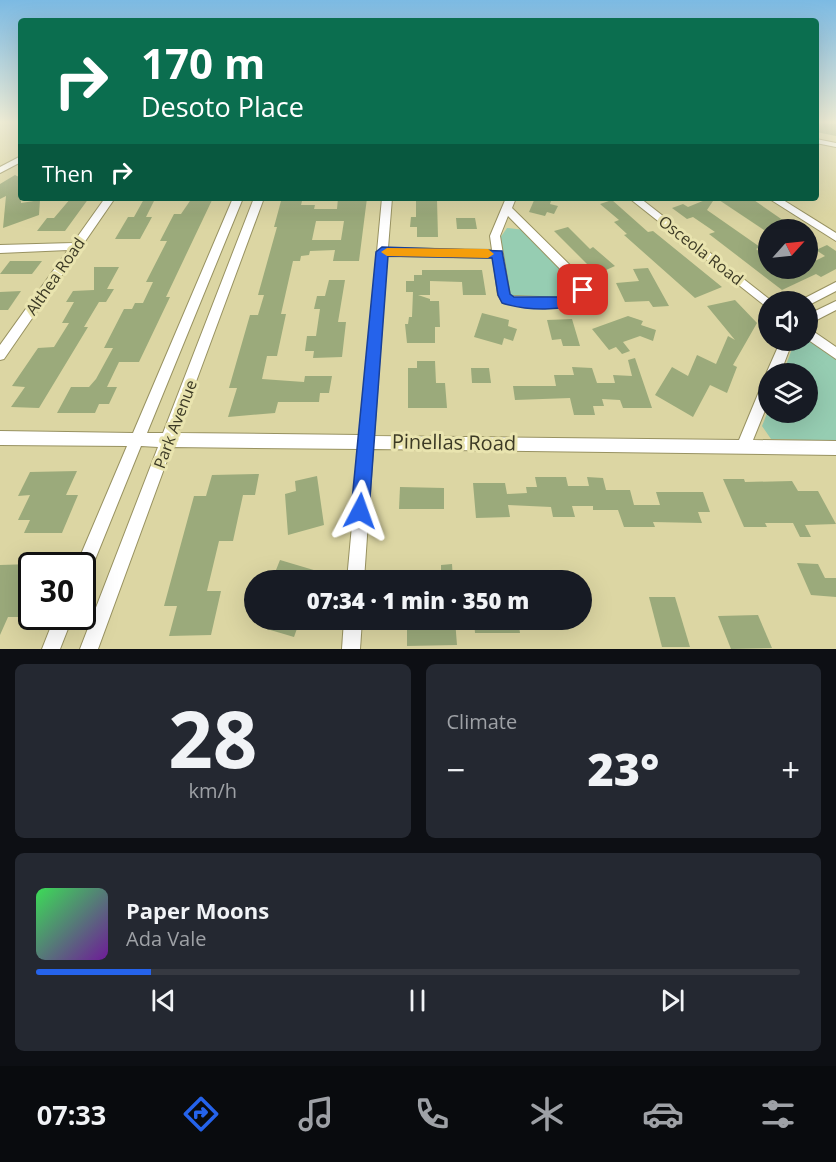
<!DOCTYPE html>
<meta charset="utf-8">
<style>
:root{--surface:#171b24;--page:#242831;--text:#f1f3f6;--muted:#9ea1a6;--line:#363941;--accent:#2563eb}
body{margin:0;font-family:"Open Sans",sans-serif;background:var(--page);color:var(--text);height:100vh;display:flex;flex-direction:column;font-size:22px;white-space:nowrap}
*{box-sizing:border-box;margin:0}
p{font-size:20px;color:var(--muted)}
.icon{flex:none;width:33px;height:33px;fill:none;stroke:currentColor;stroke-width:2;stroke-linecap:round;stroke-linejoin:round}
.map{position:relative;height:649px;overflow:hidden}
.side{display:flex;flex-direction:column;gap:15px;padding:15px;background:#0d0f14;flex:1}
.side>*{flex:none}
.guide{position:absolute;left:18px;top:18px;width:801px;height:183px;border-radius:6px;box-shadow:0 6px 24px #0002;background:#0b6e4f;color:#fff;overflow:hidden}
.needle{width:39px;rotate:63deg}
.tools{position:absolute;left:758px;top:219px;display:grid;gap:12px}
.tools a{display:grid;place-items:center;width:60px;height:60px;border-radius:50%;background:var(--surface);box-shadow:0 6px 24px #0002;font-size:30px}
.speed{position:absolute;left:18px;top:552px;display:flex;gap:12px;font-size:30px;font-weight:700;text-align:center}
.speed>*{display:grid;place-content:center;width:78px;height:78px;border-radius:50%;background:var(--surface);box-shadow:0 6px 24px #0002;line-height:1}
.speed .limit{border:3px solid #111;border-radius:9px;background:#fff;color:#111}
.pin{position:absolute;display:grid;place-items:center;width:51px;height:51px;color:#fff;margin:-26px;border-radius:12px;box-shadow:0 3px 9px #0006}
.me{position:absolute;width:66px;margin:-33px;rotate:4deg;stroke-linejoin:round;filter:drop-shadow(0 0 4px #0008)}
.turn{display:flex;align-items:center;gap:21px;height:126px;padding:0 24px;font-size:27px}
.turn .icon{width:78px;height:78px;stroke-width:2.5}
.turn b{display:block;font-size:42px;line-height:51px}
.then{display:flex;align-items:center;height:57px;padding:0 24px;background:#0003;gap:12px;font-size:22px}
.big{font-size:45px;font-weight:800;line-height:1.1}
.side .widget{flex:1;display:flex;flex-direction:column;justify-content:center;gap:9px;min-width:0;padding:0 21px;border-radius:9px;background:var(--page)}
.side .dial{align-items:center;gap:0}
.dial b{font-size:78px;line-height:1}
.song{display:flex;align-items:center;gap:18px}
.cover{width:72px;height:72px;border-radius:9px;background:linear-gradient(135deg,hsl(130 70% 55%),hsl(280 70% 35%))}
.played{height:6px;border-radius:3px;background:linear-gradient(90deg,var(--accent) 15%,var(--line) 15%)}
.keys{display:flex;justify-content:space-around;direction:ltr}
.heat{display:flex;justify-content:space-between;align-items:center;font-size:33px;direction:ltr}
.side .tiles{flex:1;display:grid;gap:15px;grid-template-columns:1fr 1fr}
.widget:last-child{grid-column:span 2}
.trip{position:absolute;left:244px;top:570px;width:348px;height:60px;border-radius:30px;background:var(--surface);box-shadow:0 6px 24px #0002;font-weight:800;line-height:60px;text-align:center}
.tab-bar{display:flex;height:96px;justify-content:space-around;align-items:center;background:#090b0e;color:var(--muted)}
.tab-bar .icon{width:42px;height:42px}
.tab-bar .active{color:var(--accent)}
.tab-bar b{font-size:27px;color:var(--text)}
.map>svg:first-child{display:block}
</style>
<div class="map">
<svg width="836" height="649" viewBox="0 0 836 649">
<rect width="100%" height="100%" fill="#dcd6a3"/>
<g fill="#96cdb2">
<path d="M507,228L525,230L577,285L579,292L573,299L511,296L500,238Z"/>
<path d="M807,337L836,359V441L771,439L762,426L768,411L807,412V374L783,373L795,341L807,340Z"/>
</g>
<g fill="#9baa7b" fill-rule="evenodd">
<path d="M816,123L836,124V136L816,132Z"/>
<path d="M15,175L21,178V203L40,200L39,215L3,228L6,196L0,199V184Z"/>
<path d="M71,198H89L65,231H37L47,218H54Z"/>
<path d="M192,198H213L166,297H170L139,362H119L107,387H117L109,404H99L95,413H57L71,387H89L96,379L113,348H104L124,309H132L135,303H143L153,282H146L167,241H160L174,214H181Z"/>
<path d="M338,198H367L359,261H333L335,250L310,251L309,255L301,256L300,261H293L281,314H286L277,356H267L262,379L304,382L305,376H332L329,393H320L319,402H278L275,413L228,417L237,388H229L250,315H258L264,295H258L277,227H274L281,201H302L301,205H315L314,209H337ZM316,221H344L341,240H312Z"/>
<path d="M535,198H552L550,204L558,206L554,214L547,212L545,216L529,212Z"/>
<path d="M710,198H715L707,210L760,247L756,249L768,258V268H807V265L825,256L816,250L827,245L836,251V269L821,277L816,274L782,290L709,234L715,232L693,217L687,219L672,208L683,204L688,207Z"/>
<path d="M716,198H751L787,223L782,225L789,230H764Z"/>
<path d="M144,199H155L146,217H152L140,239H115L128,217H134Z"/>
<path d="M416,200H437L438,237H417V227H410L411,217H416Z"/>
<path d="M612,200L648,232L653,231L722,287L695,298L624,235L627,234L614,222L619,220L600,204Z"/>
<path d="M456,218H475L477,229H457Z"/>
<path d="M568,227L590,249L593,247L615,266L597,274L554,231Z"/>
<path d="M10,261H42L32,274H0Z"/>
<path d="M94,267H119L107,289H114L106,302H99L84,327H88L39,408L11,407L25,387L12,386L38,348L54,347L69,323H62L74,302H66L73,291L94,290Z"/>
<path d="M648,268L669,306L653,307L649,301L625,302L616,283L639,281L633,269Z"/>
<path d="M422,270H482L486,295H463L462,282L430,281V295H418L430,299V301H439L440,327H435V343H407L405,324H408L409,317H412L413,292H406V281H414V275H422Z"/>
<path d="M329,280H345L338,322H346L342,357L313,358L314,351H305L307,336H316L320,309H314L317,296H325Z"/>
<path d="M21,291L8,310H0V292Z"/>
<path d="M735,300L757,323L733,365L737,367L727,393L710,385L693,417L655,395L672,367L688,376L697,355L716,364L728,336L735,340L707,306Z"/>
<path d="M482,313L509,320L508,326L517,329L513,341L504,338L502,345L474,337Z"/>
<path d="M628,316L643,321L641,325L656,330L653,341L640,336L623,342L630,351L622,354L616,347L609,350L592,329Z"/>
<path d="M572,319L580,346H563L561,339L552,340L547,320Z"/>
<path d="M635,358L652,408H623L620,400L602,399L604,406H593L595,415H574L570,398L515,400L513,386H556L554,375H574L572,367L592,368L597,383H615L613,375L632,376L628,360Z"/>
<path d="M417,361H435L436,383H445L447,408H408V368H417Z"/>
<path d="M471,368H489L491,383H472Z"/>
<path d="M77,471L66,495H78L62,533H24L30,520H18L30,495L18,496L30,472Z"/>
<path d="M259,474L255,495H243L233,541H219L207,591H221L211,635L169,636L177,606H164L194,496H206L212,475Z"/>
<path d="M317,476L324,525L288,535L285,494L296,491L295,481Z"/>
<path d="M535,477H566L568,486H589L587,477L603,478L606,490H630L634,505H660L656,492H703L710,512H698L702,523L653,522L655,527H624L618,510H593V506H572L575,517H553L551,507L508,505L510,517L476,518L473,483H505L507,494L527,493L526,487H537Z"/>
<path d="M723,479H744L745,482L792,481L798,491H818L836,524L805,525L811,537H800L793,523H765L767,527H744Z"/>
<path d="M400,487L444,488V509H399Z"/>
<path d="M280,560L317,571L314,580H272Z"/>
<path d="M797,563L818,564L825,578H836V597L811,595Z"/>
<path d="M32,564V594L21,617H8L0,635V565Z"/>
<path d="M452,564L453,580H441V565Z"/>
<path d="M649,597H675L690,647H662Z"/>
<path d="M758,615L772,648L731,649L718,616Z"/>
<path d="M271,620H300L294,637L267,629Z"/>
<path d="M419,620H455L457,645L407,646V629L419,628Z"/>
<path d="M474,620H518L520,633H475Z"/>
</g>
<g fill="none" stroke-linecap="round" stroke-linejoin="round">
<g stroke="#989261" stroke-width="2">
<g id="minor">
<path d="M816,139L836,143V147L816,143Z"/>
<path d="M21,156V162L0,173V167Z"/>
<path d="M105,198H115L4,359L0,360V345L68,250L0,253V245L73,243Z"/>
<path d="M233,198H243L147,433H163L254,198H264L177,433L360,435L382,198H392L388,248L492,250L490,236L506,198H516L512,208L579,274L589,290L586,299L570,306L507,304L503,303L498,295L493,258L387,256L374,436L739,440L763,382L768,380V403L753,440L836,441V455L373,449L364,580H347L359,449L172,447L98,649H80L158,447L141,446L88,577L82,579V566H76L127,446L0,445V431L133,433ZM508,216L571,280L577,290V294L569,298L510,296L500,236Z"/>
<path d="M629,198H640L773,302H768V306L764,305Z"/>
<path d="M768,198H780L836,233V241Z"/>
<path d="M836,282V291L807,306V302H802L803,299Z"/>
<path d="M836,301V310L807,325V315Z"/>
<path d="M807,327L836,347V359L807,339Z"/>
<path d="M781,340H793L780,374H768V377L766,374Z"/>
<path d="M55,616H73L60,649H42Z"/>
<path d="M344,620H362L360,649H342Z"/>
</g>
</g>
<use href="#minor" fill="#fff" fill-rule="evenodd"/>
</g>
<linearGradient id="sky" x2="0" y2="1"><stop stop-color="#7cbae3"/><stop offset="0.57" stop-color="#efedd6"/><stop offset="1" stop-color="#efedd6" stop-opacity="0"/></linearGradient>
<rect width="836" height="214" fill="url(#sky)"/>
<path fill="#2563eb" stroke="#184099" stroke-width="1.5" d="M382,247L502,251L510,294L514,297H568L583,285L590,290L586,300C564,312 527,311 502,303L498,295L492,258L388,256L369,511L366,517L360,520L353,517L351,511L376,252Z"/>
<path fill="#f59e0b" d="M387,248L488,249L494,254L488,258L387,256L381,252Z"/>
<g text-anchor="middle" dominant-baseline="central" stroke-width="6" stroke-linejoin="round" paint-order="stroke">
<g font-size="16" fill="#3c3a25" stroke="#e9e4af">
<text transform="translate(701 250) rotate(38)">Osceola Road</text>
<text transform="translate(55 276) rotate(-55)">Althea Road</text>
<text transform="translate(175 424) rotate(-69)">Park Avenue</text>
</g>
<g font-size="20" fill="#3c3a25" stroke="#e9e4af">
<text transform="translate(454 442) rotate(1)">Pinellas Road</text>
</g>
</g>
</svg>
<div class="tools">
<a><svg class="needle" viewBox="-14 -14 28 28"><path d="M0-13l5 13h-10z" fill="#e53935"/><path d="M0 13l5-13h-10z" fill="#9ea1a6"/></svg></a>
<a><svg class="icon" aria-label="sound" viewBox="0 0 24 24"><path d="M4 9h4l5-4v14l-5-4H4zM17 9q2 3 0 6"/></svg></a>
<a><svg class="icon" aria-label="layers" viewBox="0 0 24 24"><path d="M12 4l9 5-9 5-9-5zM3 14l9 5 9-5"/></svg></a>
</div>
<div class="speed"><div class="limit">30</div></div>
<div class="pin" style="left:583px;top:290px;background:#d93025"><svg class="icon" aria-label="arrive" viewBox="0 0 24 24"><path d="M6 21V4h12l-3 4 3 4H6"/></svg></div>
<svg class="me" style="left:360px;top:511px" viewBox="-20 -20 40 40"><path d="M0-17L14 15 0 8-14 15z" fill="#2563eb" stroke="#fff" stroke-width="4"/></svg>
<div class="trip">07:34 · 1 min · 350 m</div>
<div class="guide">
<div class="turn"><svg class="icon" aria-label="right" viewBox="0 0 24 24"><path d="M7 20v-9h11M14 6l5 5-5 5"/></svg><div><b>170 m</b>Desoto Place</div></div>
<div class="then">Then<svg class="icon" aria-label="right" viewBox="0 0 24 24"><path d="M7 20v-9h11M14 6l5 5-5 5"/></svg></div>
</div>
</div>
<section class="side">
<div class="tiles">
<div class="widget dial"><b>28</b><p>km/h</p></div>
<div class="widget"><p>Climate</p>
<div class="heat"><a>−</a><b class="big">23°</b><a>+</a></div>
</div>
<div class="widget">
<div class="song"><i class="cover"></i><div><b>Paper Moons</b><p>Ada Vale</p></div></div>
<div class="played"></div>
<div class="keys"><svg class="icon" aria-label="previous" viewBox="0 0 24 24"><path d="M18 5L8 12l10 7zM5 5v14"/></svg><svg class="icon" aria-label="pause" viewBox="0 0 24 24"><path d="M8 5v14M16 5v14"/></svg><svg class="icon" aria-label="next" viewBox="0 0 24 24"><path d="M6 5l10 7-10 7zM19 5v14"/></svg></div>
</div>
</div>
</section>
<nav class="tab-bar">
<b>07:33</b>
<svg class="icon active" aria-label="directions" viewBox="0 0 24 24"><path d="M12 3l9 9-9 9-9-9zM9 14v-3h6M13 9l2 2-2 2"/></svg>
<svg class="icon" aria-label="music" viewBox="0 0 24 24"><path d="M9 18V5l10-2v13"/><circle cx="6" cy="18" r="3"/><circle cx="16" cy="16" r="3"/></svg>
<svg class="icon" aria-label="phone" viewBox="0 0 24 24"><path d="M5 4h4l2 5-3 2q2 4 5 5l2-3 5 2v4C11 20 4 13 5 4z"/></svg>
<svg class="icon" aria-label="climate" viewBox="0 0 24 24"><path d="M12 3v18M4 7l16 10M4 17L20 7"/></svg>
<svg class="icon" aria-label="car" viewBox="0 0 24 24"><path d="M5 17H2v-5l4-1 3-4h7l3 4 3 1v5h-3M9 17h6M6 11h13"/><circle cx="7" cy="17" r="2"/><circle cx="17" cy="17" r="2"/></svg>
<svg class="icon" aria-label="filters" viewBox="0 0 24 24"><path d="M4 7h16M4 17h16"/><circle cx="9" cy="7" r="2"/><circle cx="15" cy="17" r="2"/></svg>
</nav>
